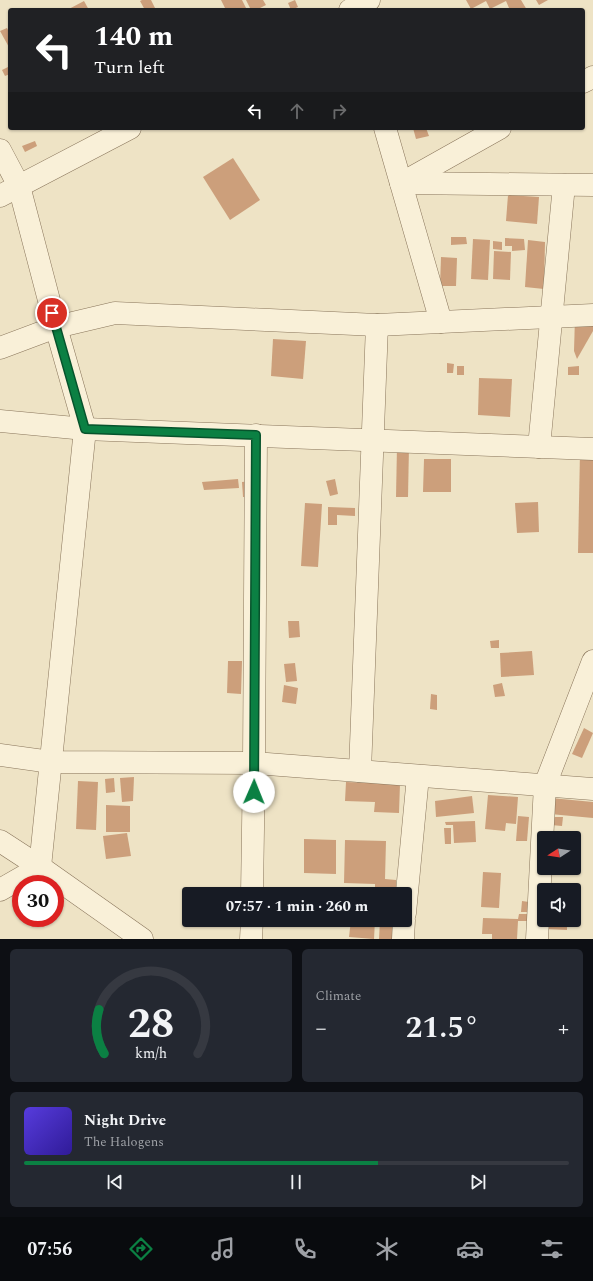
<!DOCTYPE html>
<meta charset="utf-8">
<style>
:root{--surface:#171b24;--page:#242831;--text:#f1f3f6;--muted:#9ea1a6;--line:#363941;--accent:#0b8043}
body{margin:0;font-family:Spectral,serif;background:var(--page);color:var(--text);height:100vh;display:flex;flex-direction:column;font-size:15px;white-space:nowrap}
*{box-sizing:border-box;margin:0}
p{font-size:13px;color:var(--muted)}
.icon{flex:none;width:22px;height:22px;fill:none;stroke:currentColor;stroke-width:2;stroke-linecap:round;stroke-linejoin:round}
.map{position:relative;height:939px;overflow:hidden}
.drawer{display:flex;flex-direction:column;gap:10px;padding:10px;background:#0d0f14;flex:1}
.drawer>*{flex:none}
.hud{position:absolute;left:8px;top:8px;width:577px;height:122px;border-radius:4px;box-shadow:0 1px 3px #0004;background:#202124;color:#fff;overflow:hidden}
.needle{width:26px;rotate:258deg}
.controls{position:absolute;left:537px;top:831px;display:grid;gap:8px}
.controls a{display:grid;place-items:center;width:44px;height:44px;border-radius:4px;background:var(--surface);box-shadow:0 1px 3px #0004;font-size:20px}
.speed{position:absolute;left:12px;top:875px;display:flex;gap:8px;font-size:20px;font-weight:700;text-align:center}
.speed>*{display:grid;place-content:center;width:52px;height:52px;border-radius:50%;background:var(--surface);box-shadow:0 1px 3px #0004;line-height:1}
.speed .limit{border:6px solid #d22;background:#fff;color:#111}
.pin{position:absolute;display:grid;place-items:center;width:34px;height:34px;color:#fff;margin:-17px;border:2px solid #fff;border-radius:50%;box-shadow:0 1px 4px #0007}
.me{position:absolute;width:44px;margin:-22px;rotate:1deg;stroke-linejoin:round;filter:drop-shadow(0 0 3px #0008)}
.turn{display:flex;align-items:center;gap:14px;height:84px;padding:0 20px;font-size:18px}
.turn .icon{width:52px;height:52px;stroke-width:2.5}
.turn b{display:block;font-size:28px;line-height:34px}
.lanes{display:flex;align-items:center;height:38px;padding:0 20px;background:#0003;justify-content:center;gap:20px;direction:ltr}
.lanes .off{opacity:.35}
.big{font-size:30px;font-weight:700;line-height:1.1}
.drawer .card{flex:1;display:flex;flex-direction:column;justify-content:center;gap:6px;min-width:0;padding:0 14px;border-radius:6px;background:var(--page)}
.drawer .dial{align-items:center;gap:0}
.dial svg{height:104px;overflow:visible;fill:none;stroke:var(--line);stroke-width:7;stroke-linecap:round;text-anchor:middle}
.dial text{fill:var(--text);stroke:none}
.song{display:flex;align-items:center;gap:12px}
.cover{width:48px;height:48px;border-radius:6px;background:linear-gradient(135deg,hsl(250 70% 55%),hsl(250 70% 35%))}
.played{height:4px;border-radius:2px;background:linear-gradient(90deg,var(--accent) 65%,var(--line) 65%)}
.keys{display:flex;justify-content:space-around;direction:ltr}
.heat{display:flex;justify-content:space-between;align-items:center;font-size:22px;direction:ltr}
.drawer .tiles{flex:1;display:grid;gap:10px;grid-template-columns:1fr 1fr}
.card:last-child{grid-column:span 2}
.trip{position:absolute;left:182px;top:887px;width:230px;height:40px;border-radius:4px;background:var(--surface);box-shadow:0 1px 3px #0004;font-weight:700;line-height:40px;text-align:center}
.tab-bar{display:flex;height:64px;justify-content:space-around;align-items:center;background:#090b0e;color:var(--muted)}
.tab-bar .icon{width:28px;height:28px}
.tab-bar .selected{color:var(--accent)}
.tab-bar b{font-size:18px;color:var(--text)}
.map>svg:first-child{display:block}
</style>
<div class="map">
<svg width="593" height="939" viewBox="0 0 593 939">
<rect width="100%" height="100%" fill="#eee3c5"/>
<g fill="#cc9f7b">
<path d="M142,0H151L156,10H145L140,1Z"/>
<path d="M221,0H242L247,10H226Z"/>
<path d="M246,0H263L266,5L256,10H251Z"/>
<path d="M295,0L298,7L291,10L288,3Z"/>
<path d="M466,0H521L527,10H505L509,8L506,1L490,9L486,1L471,9Z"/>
<path d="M536,0H548L539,5Z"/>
<path d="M84,1L89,10H67Z"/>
<path d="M7,28L10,34V49L0,31Z"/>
<path d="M10,66V74L5,76L2,70Z"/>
<path d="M413,128H426L429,136L416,139Z"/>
<path d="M35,141L37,146L25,152L22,146Z"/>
<path d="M233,158L260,200L230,220L203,177Z"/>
<path d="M508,195L539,197L537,224L506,221Z"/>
<path d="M451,237H466L467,244L451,245Z"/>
<path d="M505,238L524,239L525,250L512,251V246H505Z"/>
<path d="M473,239L490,240L488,280L471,279Z"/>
<path d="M528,240L545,242L544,289L525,287Z"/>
<path d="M493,241L502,242V250L493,249Z"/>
<path d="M494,251L511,252L510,280L493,279Z"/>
<path d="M441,257L457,258L456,286H440Z"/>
<path d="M575,317L593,318V331L577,359L574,351Z"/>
<path d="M273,339L306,341L303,379L271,376Z"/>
<path d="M447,363L454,364L453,373H447Z"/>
<rect x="457" y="366" width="7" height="9"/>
<path d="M579,366V375H568V367Z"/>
<path d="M479,378L512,379L510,417L478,415Z"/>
<path d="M397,446H409L408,497H396Z"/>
<path d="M580,452H593V553H578Z"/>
<path d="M424,459H451V492H423Z"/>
<path d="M238,479L239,488L204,490L202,482Z"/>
<path d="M335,479L338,494L330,496L326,481Z"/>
<path d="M253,481L246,497H243L242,482Z"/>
<path d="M538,502L539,532L517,533L515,503Z"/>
<path d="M305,503L322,504L318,567L301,566Z"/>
<path d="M328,507L355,508V516L337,515V525H328Z"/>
<path d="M288,621H299L300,637L289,638Z"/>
<path d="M499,640V648H491L490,641Z"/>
<path d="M532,651L534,675L501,677L500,653Z"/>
<path d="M228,661H242L241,694L227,693Z"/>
<path d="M295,663L297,681L286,682L284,664Z"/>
<path d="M502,683L505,696L495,697L493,685Z"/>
<path d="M284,685L298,688L296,704L282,702Z"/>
<path d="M431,694L437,695V710L430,709Z"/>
<path d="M584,728L593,733L582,758L572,754Z"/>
<path d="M134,777L133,801L122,802L120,778Z"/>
<path d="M114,778L115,792L106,793L105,779Z"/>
<path d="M78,781L98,782L96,830L76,829Z"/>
<path d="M346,782L400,784L399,813L374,812L375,802L345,801Z"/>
<path d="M488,795L518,797L516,824L506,823L505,831L485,829Z"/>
<path d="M472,796L474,813L436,817L435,801Z"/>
<path d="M551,798L593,802V818L550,814Z"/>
<path d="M106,805L130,806V832H106Z"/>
<path d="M518,816L529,817L527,841H516Z"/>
<path d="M551,817H563L562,826L551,825Z"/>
<path d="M475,821L476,842L454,843L453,825H446L445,822Z"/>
<path d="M444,828H451V844H445Z"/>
<path d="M127,833L131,856L106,859L103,836Z"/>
<path d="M304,839L336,840V874L304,873Z"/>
<path d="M345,840L386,841L385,879L396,880V892L375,891V884L344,883Z"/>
<path d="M483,872L501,873L499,908L481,907Z"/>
<path d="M309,887L319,889L318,894H308Z"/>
<path d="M324,889L346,890L345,894H324Z"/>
<path d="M522,901L529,902V912H521Z"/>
<path d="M519,914H528V921H518L517,939H492V934H482L483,918L518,919Z"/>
<path d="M351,920H375L374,939L349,937Z"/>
<path d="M380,920H388V923L395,924L393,939H379Z"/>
<path d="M545,921L567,922V930L545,929Z"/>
</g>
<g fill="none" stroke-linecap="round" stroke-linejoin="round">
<g stroke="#89755b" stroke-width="23">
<g id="minor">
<path d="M350,10L369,0"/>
<path d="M583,82L593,77"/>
<path d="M385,128L441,322"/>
<path d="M0,150L19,186L56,327L85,429L40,867L0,890"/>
<path d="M401,183L593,185"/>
<path d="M402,183L500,128"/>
<path d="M0,196L130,128"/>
<path d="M0,348L56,327L115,313L377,325L593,315"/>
<path d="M0,421L85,429L593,449"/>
<path d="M539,447L564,185"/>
<path d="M0,755L51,762L254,763L593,789"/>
<path d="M360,771L377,325"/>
<path d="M0,841L40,867L142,939"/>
<path d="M252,894L254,763L256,435"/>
<path d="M405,913L418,776"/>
<path d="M251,939L252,920"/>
<path d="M403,939L404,920"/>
<path d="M537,939L545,785L593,661"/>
</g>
</g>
<use href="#minor" stroke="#f9f0d8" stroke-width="22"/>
</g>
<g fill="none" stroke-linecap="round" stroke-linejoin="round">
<g stroke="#07532c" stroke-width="10">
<path id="route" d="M52,313L85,429L256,435L254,792"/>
</g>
<use href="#route" stroke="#0b8043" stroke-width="7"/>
</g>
</svg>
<div class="controls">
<a><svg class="needle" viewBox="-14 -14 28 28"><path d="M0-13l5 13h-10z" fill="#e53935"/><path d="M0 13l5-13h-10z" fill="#9ea1a6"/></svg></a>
<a><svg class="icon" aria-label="sound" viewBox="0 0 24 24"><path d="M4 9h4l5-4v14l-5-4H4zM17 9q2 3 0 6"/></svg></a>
</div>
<div class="speed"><div class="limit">30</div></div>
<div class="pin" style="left:52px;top:313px;background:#d93025"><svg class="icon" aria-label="arrive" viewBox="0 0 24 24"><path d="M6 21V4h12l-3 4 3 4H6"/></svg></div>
<svg class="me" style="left:254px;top:792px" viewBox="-20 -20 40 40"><circle r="19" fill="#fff"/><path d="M0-13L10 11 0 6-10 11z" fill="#0b8043"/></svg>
<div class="trip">07:57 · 1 min · 260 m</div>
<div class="hud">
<div class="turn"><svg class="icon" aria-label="left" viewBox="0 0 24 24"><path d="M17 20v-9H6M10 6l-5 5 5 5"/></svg><div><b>140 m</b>Turn left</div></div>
<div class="lanes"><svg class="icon" aria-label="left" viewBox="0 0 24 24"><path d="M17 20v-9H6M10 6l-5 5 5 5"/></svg><svg class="icon off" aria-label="ahead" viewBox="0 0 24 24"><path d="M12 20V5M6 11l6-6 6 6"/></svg><svg class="icon off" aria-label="right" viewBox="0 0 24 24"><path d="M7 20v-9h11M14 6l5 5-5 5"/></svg></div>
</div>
</div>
<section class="drawer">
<div class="tiles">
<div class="card dial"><svg viewBox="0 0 100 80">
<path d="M14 69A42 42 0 1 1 86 69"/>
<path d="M14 69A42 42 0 0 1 10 35" stroke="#0b8043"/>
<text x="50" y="56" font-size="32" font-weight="700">28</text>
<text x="50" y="72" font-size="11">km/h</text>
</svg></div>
<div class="card"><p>Climate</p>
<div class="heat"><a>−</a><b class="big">21.5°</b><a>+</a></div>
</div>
<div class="card">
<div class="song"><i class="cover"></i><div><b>Night Drive</b><p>The Halogens</p></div></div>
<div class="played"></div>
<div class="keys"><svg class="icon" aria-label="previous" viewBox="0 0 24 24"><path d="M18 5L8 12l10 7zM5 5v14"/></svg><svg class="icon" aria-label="pause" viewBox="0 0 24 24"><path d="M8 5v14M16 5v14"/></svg><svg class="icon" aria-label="next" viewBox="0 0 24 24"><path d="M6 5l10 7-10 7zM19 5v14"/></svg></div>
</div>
</div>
</section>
<nav class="tab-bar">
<b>07:56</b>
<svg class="icon selected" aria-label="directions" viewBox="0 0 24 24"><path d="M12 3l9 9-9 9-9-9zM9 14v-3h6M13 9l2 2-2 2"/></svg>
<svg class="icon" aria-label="music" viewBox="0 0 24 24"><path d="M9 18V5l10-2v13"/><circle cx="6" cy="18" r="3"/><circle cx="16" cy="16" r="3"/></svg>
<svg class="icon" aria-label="phone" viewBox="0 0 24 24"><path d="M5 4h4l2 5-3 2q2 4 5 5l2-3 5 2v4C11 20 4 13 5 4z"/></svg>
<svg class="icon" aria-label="climate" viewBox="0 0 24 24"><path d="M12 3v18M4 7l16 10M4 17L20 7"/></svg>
<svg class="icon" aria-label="car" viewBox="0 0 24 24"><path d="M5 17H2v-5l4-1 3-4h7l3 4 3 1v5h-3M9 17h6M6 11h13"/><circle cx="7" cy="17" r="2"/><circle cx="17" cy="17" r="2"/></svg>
<svg class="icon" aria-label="filters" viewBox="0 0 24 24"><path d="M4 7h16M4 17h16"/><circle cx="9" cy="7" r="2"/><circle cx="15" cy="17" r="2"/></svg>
</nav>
